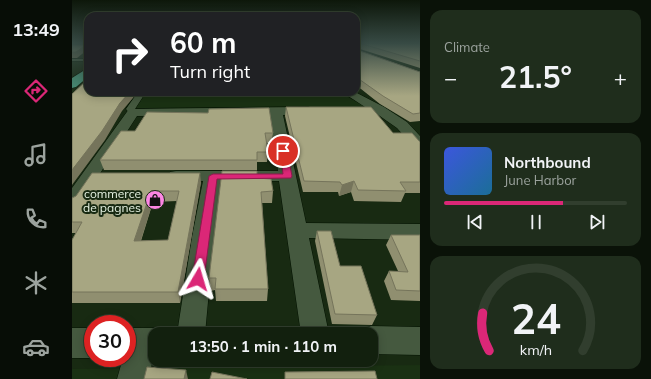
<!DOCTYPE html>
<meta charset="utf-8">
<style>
:root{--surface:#12200e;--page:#1f2d1c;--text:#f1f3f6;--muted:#9ca39e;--line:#313e2e;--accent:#db2777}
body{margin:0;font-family:Mulish,sans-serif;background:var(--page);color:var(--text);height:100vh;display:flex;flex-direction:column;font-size:15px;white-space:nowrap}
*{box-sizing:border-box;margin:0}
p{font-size:13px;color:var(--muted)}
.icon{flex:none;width:22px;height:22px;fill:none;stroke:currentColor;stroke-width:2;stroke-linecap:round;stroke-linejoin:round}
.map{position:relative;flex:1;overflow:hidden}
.sheet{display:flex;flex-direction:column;gap:10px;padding:10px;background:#0a1208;width:231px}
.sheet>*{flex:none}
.hud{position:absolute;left:12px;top:12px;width:276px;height:84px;border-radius:12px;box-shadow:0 2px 10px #0003,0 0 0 1px var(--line);background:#202124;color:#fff;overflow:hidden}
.speed{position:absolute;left:12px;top:315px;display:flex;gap:8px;font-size:20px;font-weight:700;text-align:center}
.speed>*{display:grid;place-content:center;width:52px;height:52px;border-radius:50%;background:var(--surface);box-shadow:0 2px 10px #0003,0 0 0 1px var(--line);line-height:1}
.speed .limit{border:6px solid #d22;background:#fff;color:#111}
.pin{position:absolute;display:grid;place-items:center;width:34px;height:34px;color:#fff;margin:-17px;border:2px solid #fff;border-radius:50%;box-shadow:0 1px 4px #0007}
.me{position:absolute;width:44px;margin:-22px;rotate:7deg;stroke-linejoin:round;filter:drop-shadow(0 0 3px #0008)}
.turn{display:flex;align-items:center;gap:14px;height:84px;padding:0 20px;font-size:18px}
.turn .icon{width:52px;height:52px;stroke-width:2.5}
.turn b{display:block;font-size:28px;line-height:34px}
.big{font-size:30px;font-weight:700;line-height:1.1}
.sheet .tile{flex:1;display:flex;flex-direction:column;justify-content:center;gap:6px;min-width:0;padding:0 14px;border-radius:12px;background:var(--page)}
.sheet .dial{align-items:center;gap:0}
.dial svg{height:104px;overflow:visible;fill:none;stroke:var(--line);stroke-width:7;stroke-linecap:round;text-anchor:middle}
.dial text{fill:var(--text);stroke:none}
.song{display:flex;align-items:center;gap:12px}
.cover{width:48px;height:48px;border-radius:6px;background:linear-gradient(135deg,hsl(230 70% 55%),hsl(200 70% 35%))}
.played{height:4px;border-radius:2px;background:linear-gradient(90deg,var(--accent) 65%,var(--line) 65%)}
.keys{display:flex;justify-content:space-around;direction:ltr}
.heat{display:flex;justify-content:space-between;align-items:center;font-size:22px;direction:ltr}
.trip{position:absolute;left:76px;top:327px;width:230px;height:40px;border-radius:12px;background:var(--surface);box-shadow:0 2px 10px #0003,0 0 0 1px var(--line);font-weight:700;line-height:40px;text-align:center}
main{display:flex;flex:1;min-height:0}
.dock{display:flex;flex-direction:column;width:72px;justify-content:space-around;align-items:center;background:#070d06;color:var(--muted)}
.dock .icon{width:28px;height:28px}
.dock .selected{color:var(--accent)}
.dock b{font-size:18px;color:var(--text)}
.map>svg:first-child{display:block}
</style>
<main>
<nav class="dock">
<b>13:49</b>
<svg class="icon selected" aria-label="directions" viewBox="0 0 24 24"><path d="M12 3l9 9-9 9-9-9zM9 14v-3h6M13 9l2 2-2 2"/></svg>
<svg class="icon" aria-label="music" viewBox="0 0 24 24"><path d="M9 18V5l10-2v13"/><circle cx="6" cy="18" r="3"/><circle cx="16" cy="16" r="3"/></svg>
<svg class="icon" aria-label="phone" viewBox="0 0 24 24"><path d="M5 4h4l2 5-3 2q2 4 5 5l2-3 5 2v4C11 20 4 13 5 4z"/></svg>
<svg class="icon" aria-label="climate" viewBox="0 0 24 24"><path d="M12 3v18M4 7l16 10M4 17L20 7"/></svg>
<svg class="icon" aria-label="car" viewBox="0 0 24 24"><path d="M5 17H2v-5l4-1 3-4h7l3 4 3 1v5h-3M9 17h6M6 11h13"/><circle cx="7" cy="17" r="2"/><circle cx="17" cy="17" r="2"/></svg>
</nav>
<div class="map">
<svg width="348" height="379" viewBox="0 0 348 379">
<rect width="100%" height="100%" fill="#182a12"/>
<g fill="#1a3113">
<path d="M72,92H266L296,108L61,110Z"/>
<path d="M348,365V379H0V369Z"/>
</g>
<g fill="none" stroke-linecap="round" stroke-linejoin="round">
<g stroke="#031200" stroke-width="1">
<rect id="service" x="0" y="59" width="16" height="2"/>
</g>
<g stroke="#031200" stroke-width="1">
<path id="pedestrian" d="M66,92H74L63,109L65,112L64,114H58L54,109Z"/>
</g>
<g stroke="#031200" stroke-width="1">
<g id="minor">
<path d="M0,43L16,44V48L0,45Z"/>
<path d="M270,92H283L312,107L335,122L348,136V149L343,148L325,128L305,114H273L271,111L273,108L293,107Z"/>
<path d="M237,107L243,111L241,114L211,115L234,223L348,224V240L237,238L257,334H229L207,181H149L142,237L133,334H105L120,237L131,181L98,180L95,176L98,172L104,171H206L198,115L65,116L7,206L0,208V188L57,109Z"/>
<path d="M299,326L348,327V355L299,354V334H287L289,330Z"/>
<rect x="0" y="328" width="21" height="30"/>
<path d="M55,328H83L93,333L94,334H83V358H81L77,379H45L51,358H55Z"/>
</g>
</g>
<g stroke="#031200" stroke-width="1">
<path id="trunk" d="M16,68V77L4,87L0,88V78Z"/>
</g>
<use href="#service" fill="#45593f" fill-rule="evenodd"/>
<use href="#pedestrian" fill="#45593f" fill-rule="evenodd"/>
<use href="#minor" fill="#45593f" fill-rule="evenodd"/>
<use href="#trunk" fill="#499278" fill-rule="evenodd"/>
</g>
<g fill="#908f70" fill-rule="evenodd">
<path d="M284,43H348V68L285,48V50L348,72V121L338,122L308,104L284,85Z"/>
<path d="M214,107L321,133L348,142V193H333L329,202L282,201L279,192L267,196L266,192H231L213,116Z"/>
<path d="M136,113L201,133L200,143H194L196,152L195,162H185V170H32L28,160L63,131Z"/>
<path d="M185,178L201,191L200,203H190L196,289L195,301H144L143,290L139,291L137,278Z"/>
<path d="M129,182L108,303H0V240L4,233H0V198ZM105,201L96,240L69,241L81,202Z"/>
<path d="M245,231L268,266L305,315L300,325L260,324L243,241Z"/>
<path d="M319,235H348V301L319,300L312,281L317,271H326L314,245Z"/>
</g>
<g fill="#75745b">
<path d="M14,45L15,50L5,58H0V52Z"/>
<path d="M58,92H66L50,111L33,140L0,185V170L48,103Z"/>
<path d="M128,173L129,182L108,303L106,292Z"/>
<path d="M282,181L279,192L267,196L270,185Z"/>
<path d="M79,191L81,202L65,252L62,241Z"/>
<path d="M114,370L116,379H112Z"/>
</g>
<g fill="#a7a682" stroke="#75745b" fill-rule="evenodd">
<path d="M284,43L285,50L348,72V113L341,114L311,96L284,77Z"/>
<path d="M287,43H348V61Z"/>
<path d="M0,45H14L4,52H0Z"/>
<path d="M16,79V92H58L48,103L30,131L0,170V94Z"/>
<path d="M214,107H299L321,133H340L348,142V182H328L334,191L286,190L282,181L270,185L268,182L232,181Z"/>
<path d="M197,108L201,133H193L196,152H185V160H28L49,131H63L75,112L136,113L137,109Z"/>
<path d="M150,171H185V178L199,179L201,191L189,192L196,289H143L144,278H137Z"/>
<path d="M20,173H128L106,292H0V240L10,222H0V198L4,196ZM79,191H107L96,240L62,241Z"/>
<path d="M245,231H259L268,266H289L305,315L263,314Z"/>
<path d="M319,235H348V291L324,290L317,271L336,272Z"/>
<path d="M75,367L114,370L112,379H72Z"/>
<path d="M303,371L305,379H213V372Z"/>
<path d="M140,372L175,379H138Z"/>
</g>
<linearGradient id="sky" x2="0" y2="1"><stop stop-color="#0d170a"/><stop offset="0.45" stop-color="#374a44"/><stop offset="1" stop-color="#374a44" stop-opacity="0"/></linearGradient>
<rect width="348" height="96" fill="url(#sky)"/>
<path fill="#db2777" stroke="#8e194d" d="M208,149L215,151L220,176L219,178L145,179L132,279L130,282L126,284L122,282L120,279L137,176L141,174H211Z"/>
<defs>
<g id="shop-disc" transform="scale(1)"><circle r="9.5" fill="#fc86e3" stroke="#182a12"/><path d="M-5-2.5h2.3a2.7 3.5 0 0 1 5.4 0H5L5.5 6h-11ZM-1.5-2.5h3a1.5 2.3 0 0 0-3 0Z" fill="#111"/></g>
</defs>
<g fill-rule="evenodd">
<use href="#shop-disc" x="83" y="200"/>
</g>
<g text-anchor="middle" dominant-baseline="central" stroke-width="4" stroke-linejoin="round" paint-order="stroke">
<g font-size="12" fill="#e6f2e2" stroke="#182a12" text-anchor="end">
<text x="69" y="193">commerce<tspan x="69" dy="14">de pagnes</tspan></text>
</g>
</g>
</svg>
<div class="speed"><div class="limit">30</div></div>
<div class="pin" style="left:211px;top:151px;background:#d93025"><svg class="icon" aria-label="arrive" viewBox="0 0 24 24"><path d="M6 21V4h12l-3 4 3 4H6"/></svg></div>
<svg class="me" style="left:126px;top:279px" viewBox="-20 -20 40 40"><path d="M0-17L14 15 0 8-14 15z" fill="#db2777" stroke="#fff" stroke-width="4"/></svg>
<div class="trip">13:50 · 1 min · 110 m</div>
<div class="hud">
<div class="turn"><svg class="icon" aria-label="right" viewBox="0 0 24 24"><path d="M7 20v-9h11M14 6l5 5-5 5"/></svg><div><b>60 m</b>Turn right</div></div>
</div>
</div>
<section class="sheet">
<div class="tile"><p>Climate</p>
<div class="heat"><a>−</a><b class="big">21.5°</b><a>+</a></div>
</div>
<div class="tile">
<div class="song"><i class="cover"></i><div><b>Northbound</b><p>June Harbor</p></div></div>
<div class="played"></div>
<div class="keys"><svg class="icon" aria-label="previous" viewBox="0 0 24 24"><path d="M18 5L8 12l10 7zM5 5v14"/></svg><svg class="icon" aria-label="pause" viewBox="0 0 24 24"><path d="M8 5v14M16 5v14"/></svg><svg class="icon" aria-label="next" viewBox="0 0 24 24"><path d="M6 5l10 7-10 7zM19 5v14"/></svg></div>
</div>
<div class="tile dial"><svg viewBox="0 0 100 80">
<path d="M14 69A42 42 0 1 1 86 69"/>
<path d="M14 69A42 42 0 0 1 9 40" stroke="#db2777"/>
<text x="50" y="56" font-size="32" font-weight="700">24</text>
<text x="50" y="72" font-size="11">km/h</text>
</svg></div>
</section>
</main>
